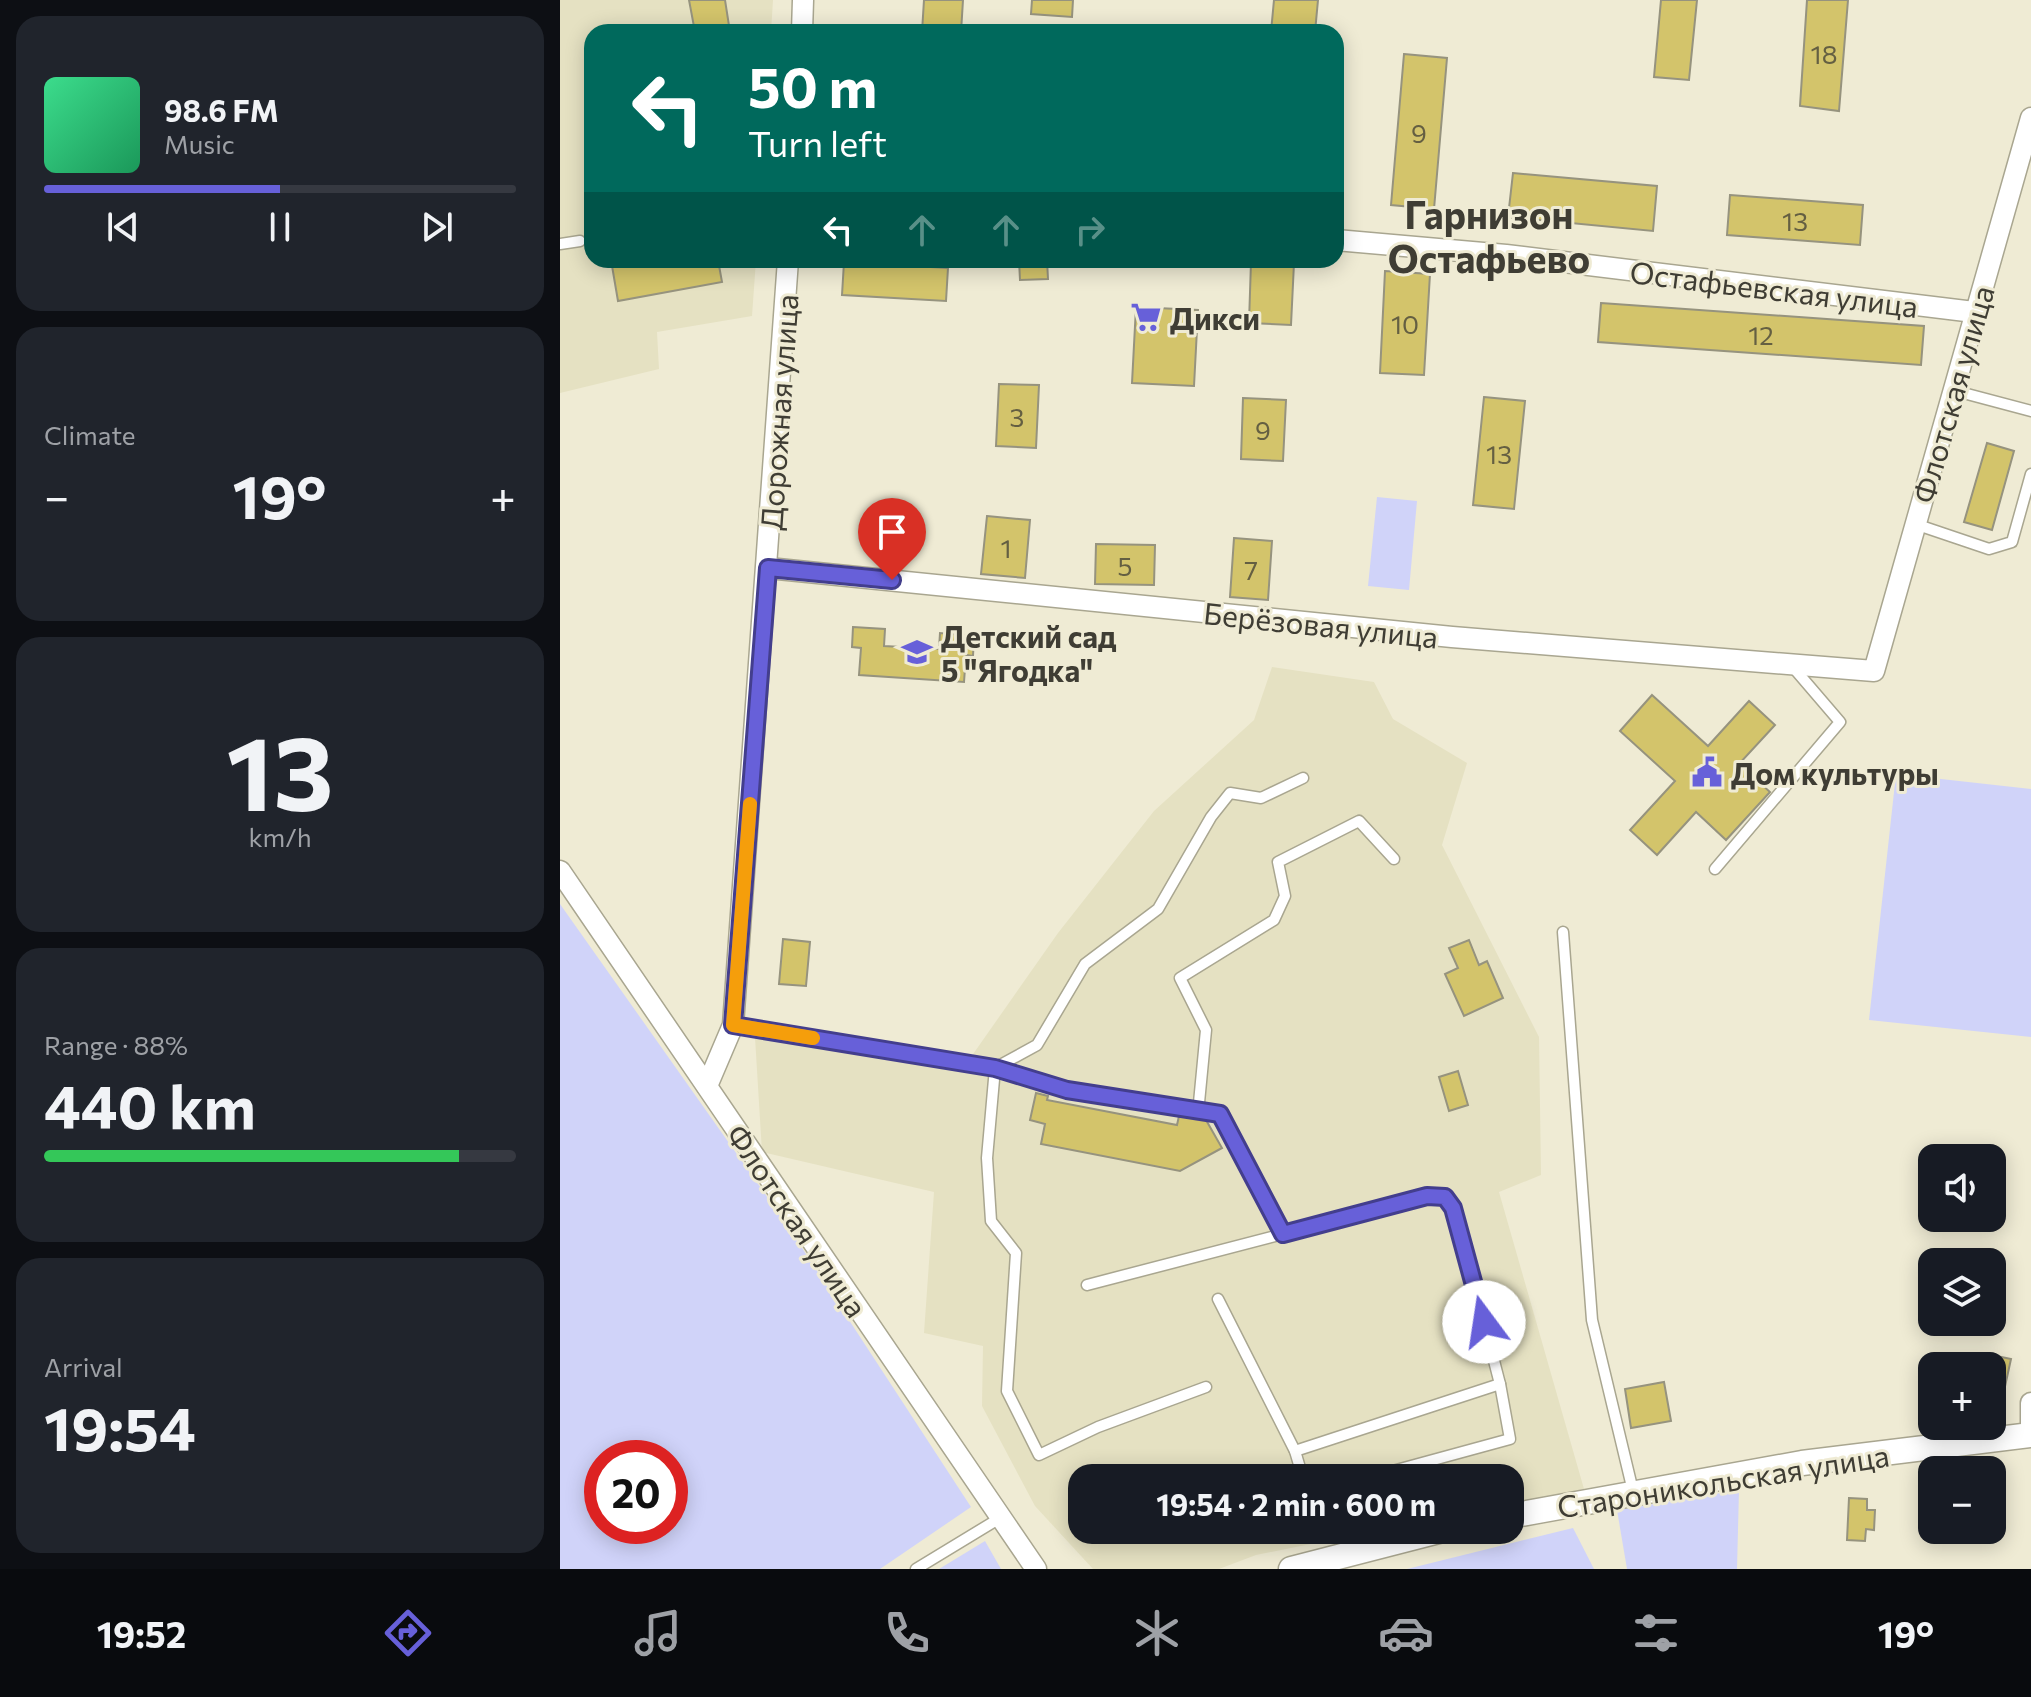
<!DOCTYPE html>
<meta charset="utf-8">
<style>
:root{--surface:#171b24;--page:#20242c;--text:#f1f3f6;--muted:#9ea1a6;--line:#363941;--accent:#6760d9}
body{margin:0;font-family:Commissioner,sans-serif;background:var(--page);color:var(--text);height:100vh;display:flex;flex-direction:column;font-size:30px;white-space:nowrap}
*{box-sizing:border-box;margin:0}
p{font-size:26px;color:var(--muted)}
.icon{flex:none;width:44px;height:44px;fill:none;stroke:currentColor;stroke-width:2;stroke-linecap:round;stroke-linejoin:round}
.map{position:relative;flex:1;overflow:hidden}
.panel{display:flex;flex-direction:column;gap:16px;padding:16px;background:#0d0f14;width:560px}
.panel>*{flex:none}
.top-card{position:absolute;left:24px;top:24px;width:760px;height:244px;border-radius:24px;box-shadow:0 4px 20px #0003;background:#00695c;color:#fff;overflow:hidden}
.fabs{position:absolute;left:1358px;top:1144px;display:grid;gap:16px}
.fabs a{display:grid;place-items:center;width:88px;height:88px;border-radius:16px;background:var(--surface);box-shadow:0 4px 20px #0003;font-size:40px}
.speed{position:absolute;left:24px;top:1440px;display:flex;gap:16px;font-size:40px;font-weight:700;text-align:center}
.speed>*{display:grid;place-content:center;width:104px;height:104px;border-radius:50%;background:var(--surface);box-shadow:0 4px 20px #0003;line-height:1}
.speed .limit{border:12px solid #d22;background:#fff;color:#111}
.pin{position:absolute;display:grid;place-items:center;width:68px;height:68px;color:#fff;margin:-82px -34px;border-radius:50% 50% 50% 0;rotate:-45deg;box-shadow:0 0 8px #0007}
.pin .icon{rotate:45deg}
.me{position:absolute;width:88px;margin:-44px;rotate:346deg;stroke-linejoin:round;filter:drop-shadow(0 0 6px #0008)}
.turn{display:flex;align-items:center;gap:28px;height:168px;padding:0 32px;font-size:36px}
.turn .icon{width:104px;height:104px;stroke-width:2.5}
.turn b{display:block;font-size:56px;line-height:68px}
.lanes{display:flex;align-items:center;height:76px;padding:0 32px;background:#0003;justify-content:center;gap:40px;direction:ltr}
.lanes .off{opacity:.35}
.big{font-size:60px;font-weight:700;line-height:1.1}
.panel .widget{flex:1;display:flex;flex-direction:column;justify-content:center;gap:12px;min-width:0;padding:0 28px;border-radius:24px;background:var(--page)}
.panel .dial{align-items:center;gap:0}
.dial b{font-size:104px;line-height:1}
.song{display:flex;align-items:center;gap:24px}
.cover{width:96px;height:96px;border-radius:12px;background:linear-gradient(135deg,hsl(150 70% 55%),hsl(150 70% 35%))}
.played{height:8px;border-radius:4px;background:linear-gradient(90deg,var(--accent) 50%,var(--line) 50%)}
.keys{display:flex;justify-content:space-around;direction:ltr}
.heat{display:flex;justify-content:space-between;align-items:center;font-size:44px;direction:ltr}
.charge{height:12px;border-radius:6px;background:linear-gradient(90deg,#34c759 88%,var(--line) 0)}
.trip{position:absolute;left:508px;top:1464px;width:456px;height:80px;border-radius:24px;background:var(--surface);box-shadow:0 4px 20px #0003;font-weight:700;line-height:80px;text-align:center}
.menu{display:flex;height:128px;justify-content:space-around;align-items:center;background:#090b0e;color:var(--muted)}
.menu .icon{width:56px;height:56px}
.menu .on{color:var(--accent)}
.menu b{font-size:36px;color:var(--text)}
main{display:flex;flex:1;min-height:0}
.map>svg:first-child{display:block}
</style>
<main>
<section class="panel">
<div class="widget">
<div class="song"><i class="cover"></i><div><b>98.6 FM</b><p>Music</p></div></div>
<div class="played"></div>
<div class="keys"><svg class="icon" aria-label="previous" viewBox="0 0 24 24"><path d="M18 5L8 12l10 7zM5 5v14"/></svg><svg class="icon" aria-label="pause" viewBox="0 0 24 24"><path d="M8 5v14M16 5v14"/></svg><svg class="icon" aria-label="next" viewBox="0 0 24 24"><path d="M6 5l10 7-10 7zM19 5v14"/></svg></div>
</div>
<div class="widget"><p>Climate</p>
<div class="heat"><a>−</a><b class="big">19°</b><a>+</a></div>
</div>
<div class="widget dial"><b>13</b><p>km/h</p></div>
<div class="widget"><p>Range · 88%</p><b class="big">440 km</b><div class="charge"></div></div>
<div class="widget"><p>Arrival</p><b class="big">19:54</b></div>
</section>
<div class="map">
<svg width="1471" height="1569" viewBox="0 0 1471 1569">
<rect width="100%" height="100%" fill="#efebd4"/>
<g fill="#e5e1c2">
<path d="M0,0H213L211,32H32V260H196L192,316L97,332L99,369L0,393Z"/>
<path d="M712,667L814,682L833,719L907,763L882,845L979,1037L981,1175L939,1192L1024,1489L950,1504V1478H522V1530H820L696,1555L659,1569H533L475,1506L422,1406L423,1346L364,1333L374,1192L202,1152L194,1021L411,1057L498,933L594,811L694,720Z"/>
</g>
<g fill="#d0d3f9" fill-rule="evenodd">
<path d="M817,497L857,501L849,590L808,586Z"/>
<path d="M1336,774L1471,789V1037L1309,1020Z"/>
<path d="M0,904L227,1225L411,1507L320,1569H0ZM110,1458V1526H42V1458Z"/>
<path d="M1179,1490L1177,1569H1067L1057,1510Z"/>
<path d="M1013,1528L1034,1569H847Z"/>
<path d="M425,1541L441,1569H379Z"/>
</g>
<g fill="#d3c46b" stroke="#96937e" stroke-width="2">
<path d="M129,0H165L170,32H135Z"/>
<path d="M364,0H403L401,32H362Z"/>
<path d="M472,0H513L512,17L471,14Z"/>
<path d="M714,0H758L755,32H711Z"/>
<path d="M1101,0H1137L1129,80L1094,77Z"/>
<path d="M1247,0H1288L1279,111L1240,106Z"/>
<path d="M844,54L887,58L874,209L831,205Z"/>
<path d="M953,173L1097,186L1093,231L948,217Z"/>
<path d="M1170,195L1303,205L1300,245L1167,235Z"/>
<path d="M51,260H158L162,282L58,301Z"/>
<path d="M459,260H487L488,279L460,280Z"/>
<path d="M284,262L388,268L386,301L282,295Z"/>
<path d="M691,262L734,263L731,325L689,323Z"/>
<path d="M825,271L870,274L864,375L820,373Z"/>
<path d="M1041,303L1364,326L1361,365L1038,342Z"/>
<path d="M576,307L638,310L634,386L572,383Z"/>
<path d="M439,384L479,385L476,448L436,446Z"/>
<path d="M924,397L965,401L954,509L913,505Z"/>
<path d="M683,398L726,400L723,461L681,459Z"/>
<path d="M1427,443L1454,451L1432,530L1404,522Z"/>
<path d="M427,516L470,520L465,578L421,574Z"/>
<path d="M674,538L712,541L708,600L670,597Z"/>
<path d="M536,544L595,545L594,585L535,584Z"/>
<path d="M293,627L325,629L324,646L379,649L380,633L414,636L413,656L406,655L404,682L299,675L301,648L292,647Z"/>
<path d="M1092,695L1148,746L1189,701L1215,725L1179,764L1210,792L1166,840L1136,812L1097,855L1070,830L1115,781L1060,731Z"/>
<path d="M223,939L250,942L246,986L219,984Z"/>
<path d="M909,940L919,965L927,961L943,998L904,1016L885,974L898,968L889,948Z"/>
<path d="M898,1071L908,1105L889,1111L879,1077Z"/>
<path d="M476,1093L488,1096L487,1100L617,1125L619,1116L646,1120L662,1148L620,1171L481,1144L485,1124L470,1120Z"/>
<path d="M1432,1355L1451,1359L1444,1391L1432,1388Z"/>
<path d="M1104,1382L1111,1421L1071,1428L1065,1389Z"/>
<path d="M1289,1498L1307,1499V1510H1315L1314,1530L1306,1529L1305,1541L1287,1540Z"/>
</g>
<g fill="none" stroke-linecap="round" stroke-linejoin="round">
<g stroke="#a9a690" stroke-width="13">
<g id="service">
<path d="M0,244L20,241"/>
<path d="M1392,390L1471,411"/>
<path d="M1355,524L1429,549L1452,542L1471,474"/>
<path d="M1155,869L1280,722L1232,666"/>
<path d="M1003,932L1032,1320L1073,1491"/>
<path d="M173,1025L435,1068L427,1158L431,1221L456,1253L447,1391L479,1455L538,1427L646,1387"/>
<path d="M435,1068L507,1090L660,1114L723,1234L527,1285"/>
<path d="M435,1068L477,1045L525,964L598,909L651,817L670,793L701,798L743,778"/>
<path d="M638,1113L646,1030L620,978L714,920L725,896L718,862L799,821L834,859"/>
<path d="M723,1234L867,1196L885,1197L893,1208L900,1229L940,1384L735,1451"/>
<path d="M658,1299L735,1451L743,1478"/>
<path d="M807,1478L950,1439L940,1384"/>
<path d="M356,1569L440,1518"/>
</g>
</g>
<g stroke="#a9a690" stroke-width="23">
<g id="minor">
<path d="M242,32L243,0"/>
<path d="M776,240L946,255L1414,312"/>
<path d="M208,568L892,637L1314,671L1471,118"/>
<path d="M0,871L476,1569"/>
<path d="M147,1086L173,1025L228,260"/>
<path d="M1471,1435V1403"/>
</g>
</g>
<g stroke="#a9a690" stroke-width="27">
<g id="tertiary">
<path d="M950,1516L1242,1463L1471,1435"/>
<path d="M731,1569L883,1530"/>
</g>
</g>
<use href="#service" stroke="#fff" stroke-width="10"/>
<use href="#minor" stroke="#fff" stroke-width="20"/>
<use href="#tertiary" stroke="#fff" stroke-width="24"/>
</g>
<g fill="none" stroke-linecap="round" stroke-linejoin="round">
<g stroke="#433e8d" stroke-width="20">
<path id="route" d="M332,580L208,568L173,1025L435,1068L507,1090L660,1114L723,1234L867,1196L885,1197L893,1208L924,1322"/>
</g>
<use href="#route" stroke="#6760d9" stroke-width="14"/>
<path stroke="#f59e0b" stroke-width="14" d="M190,804L173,1025L253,1038"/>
</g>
<defs>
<g id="supermarket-bare" transform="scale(2.4)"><path d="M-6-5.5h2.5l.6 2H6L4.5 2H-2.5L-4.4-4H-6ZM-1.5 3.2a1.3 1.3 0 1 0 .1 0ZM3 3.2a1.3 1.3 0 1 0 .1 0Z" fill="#6760d9" stroke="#efebd4" stroke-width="2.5" paint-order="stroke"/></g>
<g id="school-bare" transform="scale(2.4)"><path d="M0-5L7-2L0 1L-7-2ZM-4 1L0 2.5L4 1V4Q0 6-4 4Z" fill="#6760d9" stroke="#efebd4" stroke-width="2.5" paint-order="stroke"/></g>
<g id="civic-bare" transform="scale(2.4)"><path d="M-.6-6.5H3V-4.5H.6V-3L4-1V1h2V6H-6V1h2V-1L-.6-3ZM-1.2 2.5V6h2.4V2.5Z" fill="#6760d9" stroke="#efebd4" stroke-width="2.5" paint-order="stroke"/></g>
</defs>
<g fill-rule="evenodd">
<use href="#supermarket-bare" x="586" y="317"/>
<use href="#school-bare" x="357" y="652"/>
<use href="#civic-bare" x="1147" y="772"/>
</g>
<g text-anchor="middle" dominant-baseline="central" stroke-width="6" stroke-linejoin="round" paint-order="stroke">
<g font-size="26" fill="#645f42">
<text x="1264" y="53">18</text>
<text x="859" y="132">9</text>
<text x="1235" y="220">13</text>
<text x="845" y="323">10</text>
<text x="1201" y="334">12</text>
<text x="457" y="416">3</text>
<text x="703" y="429">9</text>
<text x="939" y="453">13</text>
<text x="446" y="547">1</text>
<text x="565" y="565">5</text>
<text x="691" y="569">7</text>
</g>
<g font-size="30" fill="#3f3d34" stroke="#efebd4">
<text transform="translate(1214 288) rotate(7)">Остафьевская улица</text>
<text transform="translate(1392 394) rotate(-74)">Флотская улица</text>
<text transform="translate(218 412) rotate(-86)">Дорожная улица</text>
<text transform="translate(761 624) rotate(6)">Берёзовая улица</text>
<text transform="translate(238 1220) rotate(56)">Флотская улица</text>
<text transform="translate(1163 1480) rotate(-9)">Староникольская улица</text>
</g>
<g font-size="30" font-weight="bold" fill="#3f3d34" stroke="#efebd4" text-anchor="start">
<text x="610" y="317">Дикси</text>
<text x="381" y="635">Детский сад<tspan x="381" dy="34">5 "Ягодка"</tspan></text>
<text x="1171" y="772">Дом культуры</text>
</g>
<g font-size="38" font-weight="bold" fill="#3f3d34" stroke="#efebd4">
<text x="929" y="213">Гарнизон<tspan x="929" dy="44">Остафьево</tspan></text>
</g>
</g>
</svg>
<div class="fabs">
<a><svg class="icon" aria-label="sound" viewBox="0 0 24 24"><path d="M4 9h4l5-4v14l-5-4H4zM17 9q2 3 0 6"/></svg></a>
<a><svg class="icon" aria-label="layers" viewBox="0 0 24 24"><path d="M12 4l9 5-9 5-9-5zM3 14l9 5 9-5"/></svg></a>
<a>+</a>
<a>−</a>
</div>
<div class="speed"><div class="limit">20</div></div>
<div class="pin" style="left:332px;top:580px;background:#d93025"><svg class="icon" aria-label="arrive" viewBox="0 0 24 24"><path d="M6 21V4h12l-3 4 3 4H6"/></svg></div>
<svg class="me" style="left:924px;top:1322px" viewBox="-20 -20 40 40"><circle r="19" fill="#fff"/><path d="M0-13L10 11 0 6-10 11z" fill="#6760d9"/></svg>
<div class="trip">19:54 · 2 min · 600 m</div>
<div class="top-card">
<div class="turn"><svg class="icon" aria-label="left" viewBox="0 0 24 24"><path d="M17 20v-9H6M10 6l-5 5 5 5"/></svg><div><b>50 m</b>Turn left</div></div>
<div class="lanes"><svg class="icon" aria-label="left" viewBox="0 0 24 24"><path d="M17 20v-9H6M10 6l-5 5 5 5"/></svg><svg class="icon off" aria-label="ahead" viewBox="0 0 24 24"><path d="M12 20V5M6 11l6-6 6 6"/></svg><svg class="icon off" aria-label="ahead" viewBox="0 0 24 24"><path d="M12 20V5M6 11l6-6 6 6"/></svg><svg class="icon off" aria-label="right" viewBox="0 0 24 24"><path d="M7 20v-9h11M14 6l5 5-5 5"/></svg></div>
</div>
</div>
</main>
<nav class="menu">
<b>19:52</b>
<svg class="icon on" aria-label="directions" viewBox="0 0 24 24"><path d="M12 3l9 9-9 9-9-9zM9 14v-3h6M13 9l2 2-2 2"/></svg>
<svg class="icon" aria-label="music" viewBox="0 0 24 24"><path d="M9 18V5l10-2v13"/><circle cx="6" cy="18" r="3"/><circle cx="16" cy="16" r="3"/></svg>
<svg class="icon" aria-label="phone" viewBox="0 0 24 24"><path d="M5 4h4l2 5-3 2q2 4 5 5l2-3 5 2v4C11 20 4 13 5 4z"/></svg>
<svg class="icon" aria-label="climate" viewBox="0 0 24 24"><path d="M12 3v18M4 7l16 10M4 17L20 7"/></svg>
<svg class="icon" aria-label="car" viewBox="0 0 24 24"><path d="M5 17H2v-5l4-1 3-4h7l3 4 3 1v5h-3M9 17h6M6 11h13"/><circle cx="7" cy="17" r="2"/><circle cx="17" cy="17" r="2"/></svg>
<svg class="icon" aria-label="filters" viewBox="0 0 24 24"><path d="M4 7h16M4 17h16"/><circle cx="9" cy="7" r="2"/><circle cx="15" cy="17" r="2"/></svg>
<b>19°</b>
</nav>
